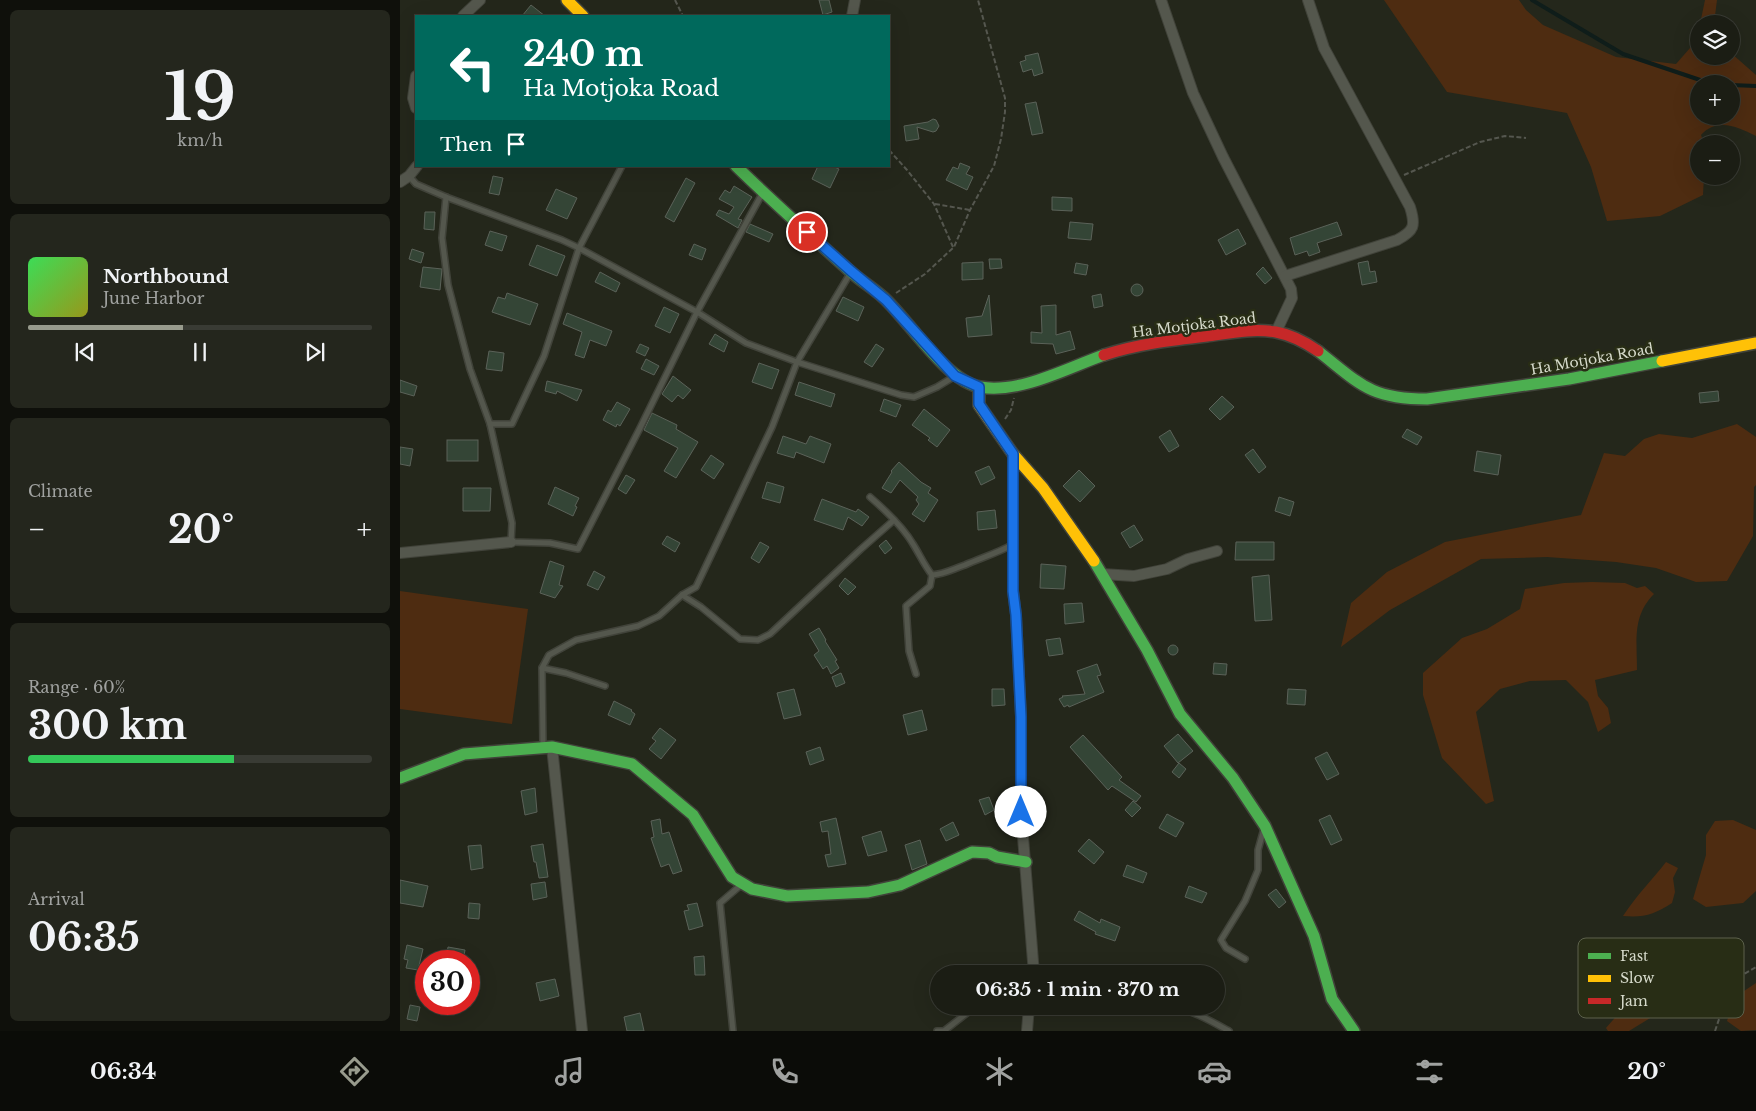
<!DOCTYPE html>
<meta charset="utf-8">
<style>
:root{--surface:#1b1d14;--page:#24261d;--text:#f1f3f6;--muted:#a0a2a0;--line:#393b34;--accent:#989b8d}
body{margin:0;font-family:"Libre Baskerville",serif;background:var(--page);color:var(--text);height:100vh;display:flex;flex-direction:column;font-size:19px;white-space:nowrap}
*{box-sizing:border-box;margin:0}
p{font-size:16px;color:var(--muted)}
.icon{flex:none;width:28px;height:28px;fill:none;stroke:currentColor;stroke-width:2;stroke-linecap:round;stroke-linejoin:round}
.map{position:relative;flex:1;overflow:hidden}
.sheet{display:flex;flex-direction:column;gap:10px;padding:10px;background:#0f100b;width:400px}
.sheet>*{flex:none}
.hud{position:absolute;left:15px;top:15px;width:475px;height:152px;border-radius:0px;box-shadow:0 5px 20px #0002,0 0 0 1px var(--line);background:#00695c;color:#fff;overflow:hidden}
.buttons{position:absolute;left:1290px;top:15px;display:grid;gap:10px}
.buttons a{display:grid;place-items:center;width:50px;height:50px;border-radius:50%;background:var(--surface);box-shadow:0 5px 20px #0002,0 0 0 1px var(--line);font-size:25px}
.speed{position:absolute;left:15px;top:950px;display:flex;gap:10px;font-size:25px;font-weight:700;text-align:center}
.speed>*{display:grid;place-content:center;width:65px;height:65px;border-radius:50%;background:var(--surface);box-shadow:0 5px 20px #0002,0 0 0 1px var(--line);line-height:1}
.speed .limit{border:8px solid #d22;background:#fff;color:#111}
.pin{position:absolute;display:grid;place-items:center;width:42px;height:42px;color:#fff;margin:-21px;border:2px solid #fff;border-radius:50%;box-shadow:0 1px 5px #0007}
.me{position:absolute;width:55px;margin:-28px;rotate:0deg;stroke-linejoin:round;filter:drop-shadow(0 0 4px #0008)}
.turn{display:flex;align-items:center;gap:18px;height:105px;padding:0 25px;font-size:22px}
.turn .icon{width:65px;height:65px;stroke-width:2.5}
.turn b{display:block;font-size:35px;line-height:42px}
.then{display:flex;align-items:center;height:48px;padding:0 25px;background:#0003;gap:10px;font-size:19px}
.big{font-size:38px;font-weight:700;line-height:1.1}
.sheet .widget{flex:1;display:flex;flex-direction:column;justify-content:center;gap:8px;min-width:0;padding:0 18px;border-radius:8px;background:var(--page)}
.sheet .dial{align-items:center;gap:0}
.dial b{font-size:65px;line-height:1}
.song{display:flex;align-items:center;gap:15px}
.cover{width:60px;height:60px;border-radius:8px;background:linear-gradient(135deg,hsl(130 70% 55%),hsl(60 70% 35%))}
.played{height:5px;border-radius:2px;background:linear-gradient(90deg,var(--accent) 45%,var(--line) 45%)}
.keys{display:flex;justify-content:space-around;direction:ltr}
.heat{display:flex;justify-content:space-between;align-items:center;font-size:28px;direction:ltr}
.charge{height:8px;border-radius:4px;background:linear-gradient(90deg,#34c759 60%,var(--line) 0)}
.trip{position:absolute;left:530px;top:965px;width:295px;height:50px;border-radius:25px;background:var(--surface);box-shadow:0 5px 20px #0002,0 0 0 1px var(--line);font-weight:700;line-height:50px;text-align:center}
.dock{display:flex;height:80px;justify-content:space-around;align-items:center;background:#0b0c08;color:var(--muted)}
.dock .icon{width:35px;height:35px}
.dock .on{color:var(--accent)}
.dock b{font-size:22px;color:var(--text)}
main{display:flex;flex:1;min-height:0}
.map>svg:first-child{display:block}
</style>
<main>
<section class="sheet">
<div class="widget dial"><b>19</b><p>km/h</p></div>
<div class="widget">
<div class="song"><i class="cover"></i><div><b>Northbound</b><p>June Harbor</p></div></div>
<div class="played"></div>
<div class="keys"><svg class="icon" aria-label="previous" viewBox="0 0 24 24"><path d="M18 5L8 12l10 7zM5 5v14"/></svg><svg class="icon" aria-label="pause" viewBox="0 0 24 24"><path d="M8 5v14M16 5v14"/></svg><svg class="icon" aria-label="next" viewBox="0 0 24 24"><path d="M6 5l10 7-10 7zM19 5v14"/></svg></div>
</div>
<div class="widget"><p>Climate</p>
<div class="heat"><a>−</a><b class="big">20°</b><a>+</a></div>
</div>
<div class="widget"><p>Range · 60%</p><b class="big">300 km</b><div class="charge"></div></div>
<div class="widget"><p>Arrival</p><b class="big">06:35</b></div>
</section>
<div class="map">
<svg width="1356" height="1031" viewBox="0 0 1356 1031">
<rect width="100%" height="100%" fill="#24271b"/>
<g fill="#4e2c11" fill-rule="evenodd">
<path d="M984,0H1119L1126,10L1143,25L1216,57L1276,64L1297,40L1299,30V56H1331V53L1356,75V136C1338,127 1317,117 1301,135L1304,144H1299V176H1304L1303,195L1260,216L1207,221L1191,167L1167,113L1047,92ZM1299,84H1331V116H1299Z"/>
<path d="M1305,0H1317L1314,24H1300Z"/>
<path d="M1337,424L1356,437V485L1354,487L1353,536L1327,581L1296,582L1256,568L1216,562L1147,557L1081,559L990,610L941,647L951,603L987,572L1045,542L1181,515L1204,453L1225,456L1244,439L1259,434L1292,438Z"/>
<path d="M1192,582L1225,583L1237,588L1245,586L1254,594C1232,616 1237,641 1237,670L1195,680L1198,696L1208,708L1211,723L1198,732L1188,702L1166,680L1130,681L1100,689L1076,712L1094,801L1086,804L1042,758L1023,695V673L1062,638L1087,629L1120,609L1125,589L1164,583Z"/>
<path d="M0,591L128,609L112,724L0,709Z"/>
<path d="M1333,820L1356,830V891L1343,903L1306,907L1293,899L1306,855V835L1315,821Z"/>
<path d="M1266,862L1278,868L1273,878L1275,892L1272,903C1255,914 1244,918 1223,916C1236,896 1252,880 1266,862Z"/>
<path d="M1298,944L1309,946L1316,954L1314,966L1284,986L1260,1012L1229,1031H1208L1206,1028C1211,1022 1216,1016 1222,1011C1235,1001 1259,1000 1269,984C1277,973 1278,958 1286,945Z"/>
<path d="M1356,983V1030L1341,1031L1327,1021L1335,997Z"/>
</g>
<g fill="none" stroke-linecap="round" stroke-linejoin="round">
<g stroke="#0f1d1a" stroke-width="4">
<path d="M1132,0L1223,54L1312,84"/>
<path d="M1331,85L1356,86"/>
</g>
</g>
<g fill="#344536" stroke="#5b6259">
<path d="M419,0H429L432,12L423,15Z"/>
<path d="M131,5L145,16H122Z"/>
<path d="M638,53L643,73L634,76L632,69L623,72L620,62L626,60L625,56Z"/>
<path d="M636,102L643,133L632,135L625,104Z"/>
<path d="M533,119L536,120L539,126L536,131L533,132L517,127L519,139L506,141L504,126L528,122Z"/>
<path d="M560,163L570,167L566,174L573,177L567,190L546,180L553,167L558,169Z"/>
<path d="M418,166H432L439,169L430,188L412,179Z"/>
<path d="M93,176L103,178L99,195L89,193Z"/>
<path d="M286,178L295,183L274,222L265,217Z"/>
<path d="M334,186L352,197L338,219L342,220L338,228L316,215L319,210L329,214L334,207L319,199L325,190L330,193Z"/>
<path d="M156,189L177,198L167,219L146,210Z"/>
<path d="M652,197L672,198V211L652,210Z"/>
<path d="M25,212H35L34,230L24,229Z"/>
<path d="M670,222L693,224L691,240L668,238Z"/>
<path d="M937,222L942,235L917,243L920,252L909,256L907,251L895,255L890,238Z"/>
<path d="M350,224L373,234L369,242L346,232Z"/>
<path d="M838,229L846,244L826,255L818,240Z"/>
<path d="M90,231L107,236L102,251L85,245Z"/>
<path d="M294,244L306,249L302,260L289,255Z"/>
<path d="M137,245L165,256L157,276L129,265Z"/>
<path d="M12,249L24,253L21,263L9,259Z"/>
<path d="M589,259H601L602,268L590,269Z"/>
<path d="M968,261L970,272L975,271L977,282L962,285L958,263Z"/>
<path d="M583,262V279L562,280V263Z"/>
<path d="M676,263L688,265L686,275L674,273Z"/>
<path d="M23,267L42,269L40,290L20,287Z"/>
<path d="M863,267L872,278L865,284L856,274Z"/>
<path d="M200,272L220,283L216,292L195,282Z"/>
<circle cx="737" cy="290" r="6"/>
<path d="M107,293L138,304L130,325L92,312L98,297L105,299Z"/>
<path d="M701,294L703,306L694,308L692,296Z"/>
<path d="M589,295L592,335L568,337L566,318L582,316Z"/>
<path d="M443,297L464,307L458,321L436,311Z"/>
<path d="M656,305V335L670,331L675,349L656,354L653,344L631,343V332L642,333L641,306Z"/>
<path d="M264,307L279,314L270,333L255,326Z"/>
<path d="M167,313L212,331L206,346L190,340L184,358L175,355L182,332L163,324Z"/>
<path d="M315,334L328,342L324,352L309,344Z"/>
<path d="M240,344L249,348L245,356L236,352Z"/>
<path d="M476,344L484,349L472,367L464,362Z"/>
<path d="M89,351L104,353L102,371L86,369Z"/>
<path d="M246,359L259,366L254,375L241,369Z"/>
<path d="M359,363L379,370L372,389L352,382Z"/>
<path d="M273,376L291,390L283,399L278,395L272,402L262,394Z"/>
<path d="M0,380L17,386L14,396L0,392Z"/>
<path d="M147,381L159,384L182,390L177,401L157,391L156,394L145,391Z"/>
<path d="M399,382L435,394L431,407L395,395Z"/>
<path d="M1318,391L1319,401L1300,403L1299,393Z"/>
<path d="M822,396L834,407L820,420L809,409Z"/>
<path d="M484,399L501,405L496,417L480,411Z"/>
<path d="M217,402L230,409L220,426L217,424L216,427L203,420L208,410L211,412Z"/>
<path d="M524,409L550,430L537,447L528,440L530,438L512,425Z"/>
<path d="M252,413L277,425L276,429L298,442L276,478L264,471L278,448L244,430Z"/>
<path d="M1007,429L1022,437L1017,445L1002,437Z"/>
<path d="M770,430L779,446L769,452L759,437Z"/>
<path d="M383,436L406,444L410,436L431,444L424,463L396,452L394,458L377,453Z"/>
<rect x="47" y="440" width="31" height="21"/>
<path d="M0,447L13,449L10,466L0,464Z"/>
<path d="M853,449L866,467L859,473L845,455Z"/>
<path d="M1077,451L1101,455L1098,475L1074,471Z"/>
<path d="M311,455L324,464L314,479L301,470Z"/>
<path d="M499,462L521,482L531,488L528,493L538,500L524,522L512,514L519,504L516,500L518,497L500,480L491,493L482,488L492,472L491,471Z"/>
<path d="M589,466L595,478L581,485L575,472Z"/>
<path d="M679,470L695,486L680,502L663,486Z"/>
<path d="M226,475L235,480L226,494L218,489Z"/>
<path d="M367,482L384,487L380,503L362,498Z"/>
<path d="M155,487L179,498L175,506L177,507L173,516L148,504Z"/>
<path d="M63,488H91L90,511H63Z"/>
<path d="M879,497L894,502L890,516L875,511Z"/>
<path d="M422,499L456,512L458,509L469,517L462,526L448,517L443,530L414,520Z"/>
<path d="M595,510L597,528L578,530L577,512Z"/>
<path d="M734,525L743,540L730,548L721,533Z"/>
<path d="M267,536L280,543L275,552L262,544Z"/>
<path d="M486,540L492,548L485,554L479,546Z"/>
<path d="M360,542L369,547L359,563L351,558Z"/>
<path d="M836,542H874V560H835Z"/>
<path d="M150,561L164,566L159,585L163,586L155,598L140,593Z"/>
<path d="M641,564L666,566L664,589L640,588Z"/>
<path d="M194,571L205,577L198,590L187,585Z"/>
<path d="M869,575L872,620L855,621L852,577Z"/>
<path d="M445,578L456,587L448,595L439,586Z"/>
<path d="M682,603L684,622L665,624L664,604Z"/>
<path d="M419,628L426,640L425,641L437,660L435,661L439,668L431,674L427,666L423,669L414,655L419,651L409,634Z"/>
<path d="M660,638L663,654L649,656L646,640Z"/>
<circle cx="773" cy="650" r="5"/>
<path d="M814,663L827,664L826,675L813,674Z"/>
<path d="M697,664L701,675L697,676L704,692L669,707L668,705L664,707L659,699L663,697L662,696L685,694L677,671Z"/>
<path d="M441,673L445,683L436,687L432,677Z"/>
<path d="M394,689L401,715L384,719L377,693Z"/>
<path d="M592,689H604L605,705L592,706Z"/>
<path d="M888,689L906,690L905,705L887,704Z"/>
<path d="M214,701L232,710L231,711L235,714L230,725L208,715Z"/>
<path d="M522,710L527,730L508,735L503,715Z"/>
<path d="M260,728L276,740L261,759L249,749L256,741L252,738Z"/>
<path d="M778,734L793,751L778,763L764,746Z"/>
<path d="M683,735L722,777L719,780L741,796L736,802L712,786L708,790L670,747Z"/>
<path d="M420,747L424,760L410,765L406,752Z"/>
<path d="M927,752L939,774L927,780L915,758Z"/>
<path d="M779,763L786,769L779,778L772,772Z"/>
<path d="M135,788L137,812L125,815L121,791Z"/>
<path d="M589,797L594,810L585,815L579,800Z"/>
<path d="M733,801L741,808L732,817L725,810Z"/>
<path d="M767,814L784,823L776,837L759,828Z"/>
<path d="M930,815L942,840L931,845L919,820Z"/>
<path d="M436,818L446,864L428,867L425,855L431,854L428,831L422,832L420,822Z"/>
<path d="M260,819L262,834L269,832L282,871L273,874L269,864L261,867L251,838L254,837L251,821Z"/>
<path d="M553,822L559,835L546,841L540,829Z"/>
<path d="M481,831L487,851L468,856L462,837Z"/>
<path d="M689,839L704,852L694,864L678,851Z"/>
<path d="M520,840L527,864L512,870L505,845Z"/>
<path d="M143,844L148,877L139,878L136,862H134L131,846Z"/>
<path d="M81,845L83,868L71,870L68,846Z"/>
<path d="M727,865L747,873L743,883L723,876Z"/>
<path d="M0,880L28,886L23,907L0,903Z"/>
<path d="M145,882L147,897L133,900L131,884Z"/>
<path d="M789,886L807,893L802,903L785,897Z"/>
<path d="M876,889L886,902L879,908L868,895Z"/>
<path d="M69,903L80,904L79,919L68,918Z"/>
<path d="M297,903L303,926L289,930L284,911L289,910L287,905Z"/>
<path d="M679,911L700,923L701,919L720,927L715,941L695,934L696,932L674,920Z"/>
<path d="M7,945L23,949L18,970L6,968L8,960L4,959Z"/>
<path d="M48,947L65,950L63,961H46Z"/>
<path d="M304,956L305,975H295L294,957Z"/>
<path d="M155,979L159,996L140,1001L136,983Z"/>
<path d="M10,1005L20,1007L17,1021L7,1019Z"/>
<path d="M240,1013L244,1031H227L224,1017Z"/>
</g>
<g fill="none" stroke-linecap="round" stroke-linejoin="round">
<g stroke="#41433a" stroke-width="8">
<g id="lane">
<path d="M9,176L16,184L46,197L162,240L179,248L297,312L346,343L397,362L501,395L514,397L537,387L555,376"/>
<path d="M46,197L42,238L48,285L70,369L90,424L112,523L111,542L150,543L178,549L240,428L297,312L362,194"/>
<path d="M90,424H112L144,356L179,248L222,166"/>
<path d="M470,497C485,510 503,527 513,544C520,555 524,565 532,575C545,574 553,569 565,565C581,558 597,553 612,545"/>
<path d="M282,595L301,607L340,639L358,640L370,634L461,549L494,520"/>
<path d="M142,668L166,673L205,686"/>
<path d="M516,674L509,651L506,606L530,586L532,575"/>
<path d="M143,746L142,668L149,655L176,640L238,626L259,616L282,595L296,587L372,427L397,362L451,272"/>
<path d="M845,959L826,948L821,940L845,901L858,870V850L863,832"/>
<path d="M769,1006C790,1009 811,1021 829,1031"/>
<path d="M333,1031L320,903L341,885"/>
<path d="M537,1031H544L576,1006"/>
</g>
</g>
<g stroke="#41433a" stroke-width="12">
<g id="street">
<path d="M761,0L793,93L823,157L891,289L892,298L876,332"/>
<path d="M63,16L80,0"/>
<path d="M452,16L455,0"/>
<path d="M16,76L13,98L16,108"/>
<path d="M0,182L9,176L17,166"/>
<path d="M885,276L997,240C1014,231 1016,226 1010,207L924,48L908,0"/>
<path d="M613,454V591L616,615L621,717V812L634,974"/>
<path d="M0,553L111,542"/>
<path d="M702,574L734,576L767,569L788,559L817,551"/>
<path d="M152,747L182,1031"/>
<path d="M627,1031L629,1006"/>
</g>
</g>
<g stroke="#41433a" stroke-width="14">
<g id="fast">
<path d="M336,166C373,202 412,237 451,272C461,281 473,288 484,298C510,322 546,381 580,387C620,394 667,368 704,355"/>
<path d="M918,351C960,384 970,399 1027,399L1169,379L1262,361"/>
<path d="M694,561L747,650L780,714L833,778L865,826L914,936L932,999L954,1031"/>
<path d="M0,778L64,754L152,747L232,764L293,815L332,877L352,889L387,896L468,892L500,885L572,852L589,853L597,857L626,862"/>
</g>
</g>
<g stroke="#41433a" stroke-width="14">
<g id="slow">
<path d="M167,0L183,16"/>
<path d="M1262,361L1356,343"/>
<path d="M579,387V405L613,454L643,488L694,561"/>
</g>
</g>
<g stroke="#41433a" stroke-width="14">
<path id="jam" d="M704,355C738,344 772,340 807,336C829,333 853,328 876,332C892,335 905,342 918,351"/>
</g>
<g stroke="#55574f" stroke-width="2" stroke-dasharray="5 2.5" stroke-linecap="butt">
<path d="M275,0L283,16"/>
<path d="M489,150L507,170L534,204L553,247"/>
<path d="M1004,175L1080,142L1105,136L1126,138"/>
<path d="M535,204L570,210"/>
<path d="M496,293L525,274L554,247L570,210L594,166L601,139L605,112V98L578,0"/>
<path d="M605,419L611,410L614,398"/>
<path d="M1315,1031L1332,981L1356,967"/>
</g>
<use href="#lane" stroke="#54574d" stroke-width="5"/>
<use href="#street" stroke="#54574d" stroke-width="10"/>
<use href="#fast" stroke="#4caf50" stroke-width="11"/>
<use href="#slow" stroke="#ffc107" stroke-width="11"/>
<use href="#jam" stroke="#c62828" stroke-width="11"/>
</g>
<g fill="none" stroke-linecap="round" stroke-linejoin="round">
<g stroke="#114b97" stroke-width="12">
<path id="route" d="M407,232L451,271L486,300L555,376L579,387V404L613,454V591L616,615L621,717V812"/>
</g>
<use href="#route" stroke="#1a73e8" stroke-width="9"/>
</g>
<g text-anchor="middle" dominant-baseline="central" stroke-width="5" stroke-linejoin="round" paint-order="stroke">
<g font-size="14" fill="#d6dacb" stroke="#282d15">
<text transform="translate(794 325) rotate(-7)">Ha Motjoka Road</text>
<text transform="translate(1192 359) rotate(-10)">Ha Motjoka Road</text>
</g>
</g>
<rect x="1178" y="938" width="166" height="80" rx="8" fill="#282d15" stroke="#5c614c" stroke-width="1"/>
<rect x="1188" y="953" width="23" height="6" fill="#4caf50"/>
<rect x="1188" y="975" width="23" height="7" fill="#ffc107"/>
<rect x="1188" y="998" width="23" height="6" fill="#c62828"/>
<g font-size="14" fill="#d6dacb">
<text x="1220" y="961">Fast</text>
<text x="1220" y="983">Slow</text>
<text x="1220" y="1006">Jam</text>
</g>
</svg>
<div class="buttons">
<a><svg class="icon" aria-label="layers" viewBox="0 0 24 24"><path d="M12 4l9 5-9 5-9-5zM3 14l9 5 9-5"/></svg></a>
<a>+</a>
<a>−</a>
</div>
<div class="speed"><div class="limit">30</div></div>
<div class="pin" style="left:407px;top:232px;background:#d93025"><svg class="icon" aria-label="arrive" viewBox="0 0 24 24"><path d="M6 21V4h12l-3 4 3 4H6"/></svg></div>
<svg class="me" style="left:621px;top:812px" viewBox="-20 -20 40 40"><circle r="19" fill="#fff"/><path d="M0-13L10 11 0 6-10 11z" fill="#1a73e8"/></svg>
<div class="trip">06:35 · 1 min · 370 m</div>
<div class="hud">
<div class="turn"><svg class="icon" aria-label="left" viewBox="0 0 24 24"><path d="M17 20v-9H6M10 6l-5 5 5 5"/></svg><div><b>240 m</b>Ha Motjoka Road</div></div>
<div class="then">Then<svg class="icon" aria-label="arrive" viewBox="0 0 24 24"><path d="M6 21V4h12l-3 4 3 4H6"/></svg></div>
</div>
</div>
</main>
<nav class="dock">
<b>06:34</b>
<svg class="icon on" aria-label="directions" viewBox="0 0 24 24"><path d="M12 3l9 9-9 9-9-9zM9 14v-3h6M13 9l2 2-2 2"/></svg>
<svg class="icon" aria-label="music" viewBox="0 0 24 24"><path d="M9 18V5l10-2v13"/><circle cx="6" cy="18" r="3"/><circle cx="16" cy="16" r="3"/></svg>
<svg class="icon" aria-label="phone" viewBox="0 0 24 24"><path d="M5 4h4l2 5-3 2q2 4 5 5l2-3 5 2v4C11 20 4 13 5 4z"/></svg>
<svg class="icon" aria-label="climate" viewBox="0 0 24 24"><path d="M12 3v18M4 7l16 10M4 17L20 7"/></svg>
<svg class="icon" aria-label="car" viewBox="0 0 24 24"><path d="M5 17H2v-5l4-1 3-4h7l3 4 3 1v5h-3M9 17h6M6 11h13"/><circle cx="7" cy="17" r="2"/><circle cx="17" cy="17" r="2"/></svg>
<svg class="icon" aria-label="filters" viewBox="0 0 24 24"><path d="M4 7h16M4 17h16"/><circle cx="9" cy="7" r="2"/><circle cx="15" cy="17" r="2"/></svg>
<b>20°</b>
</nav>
